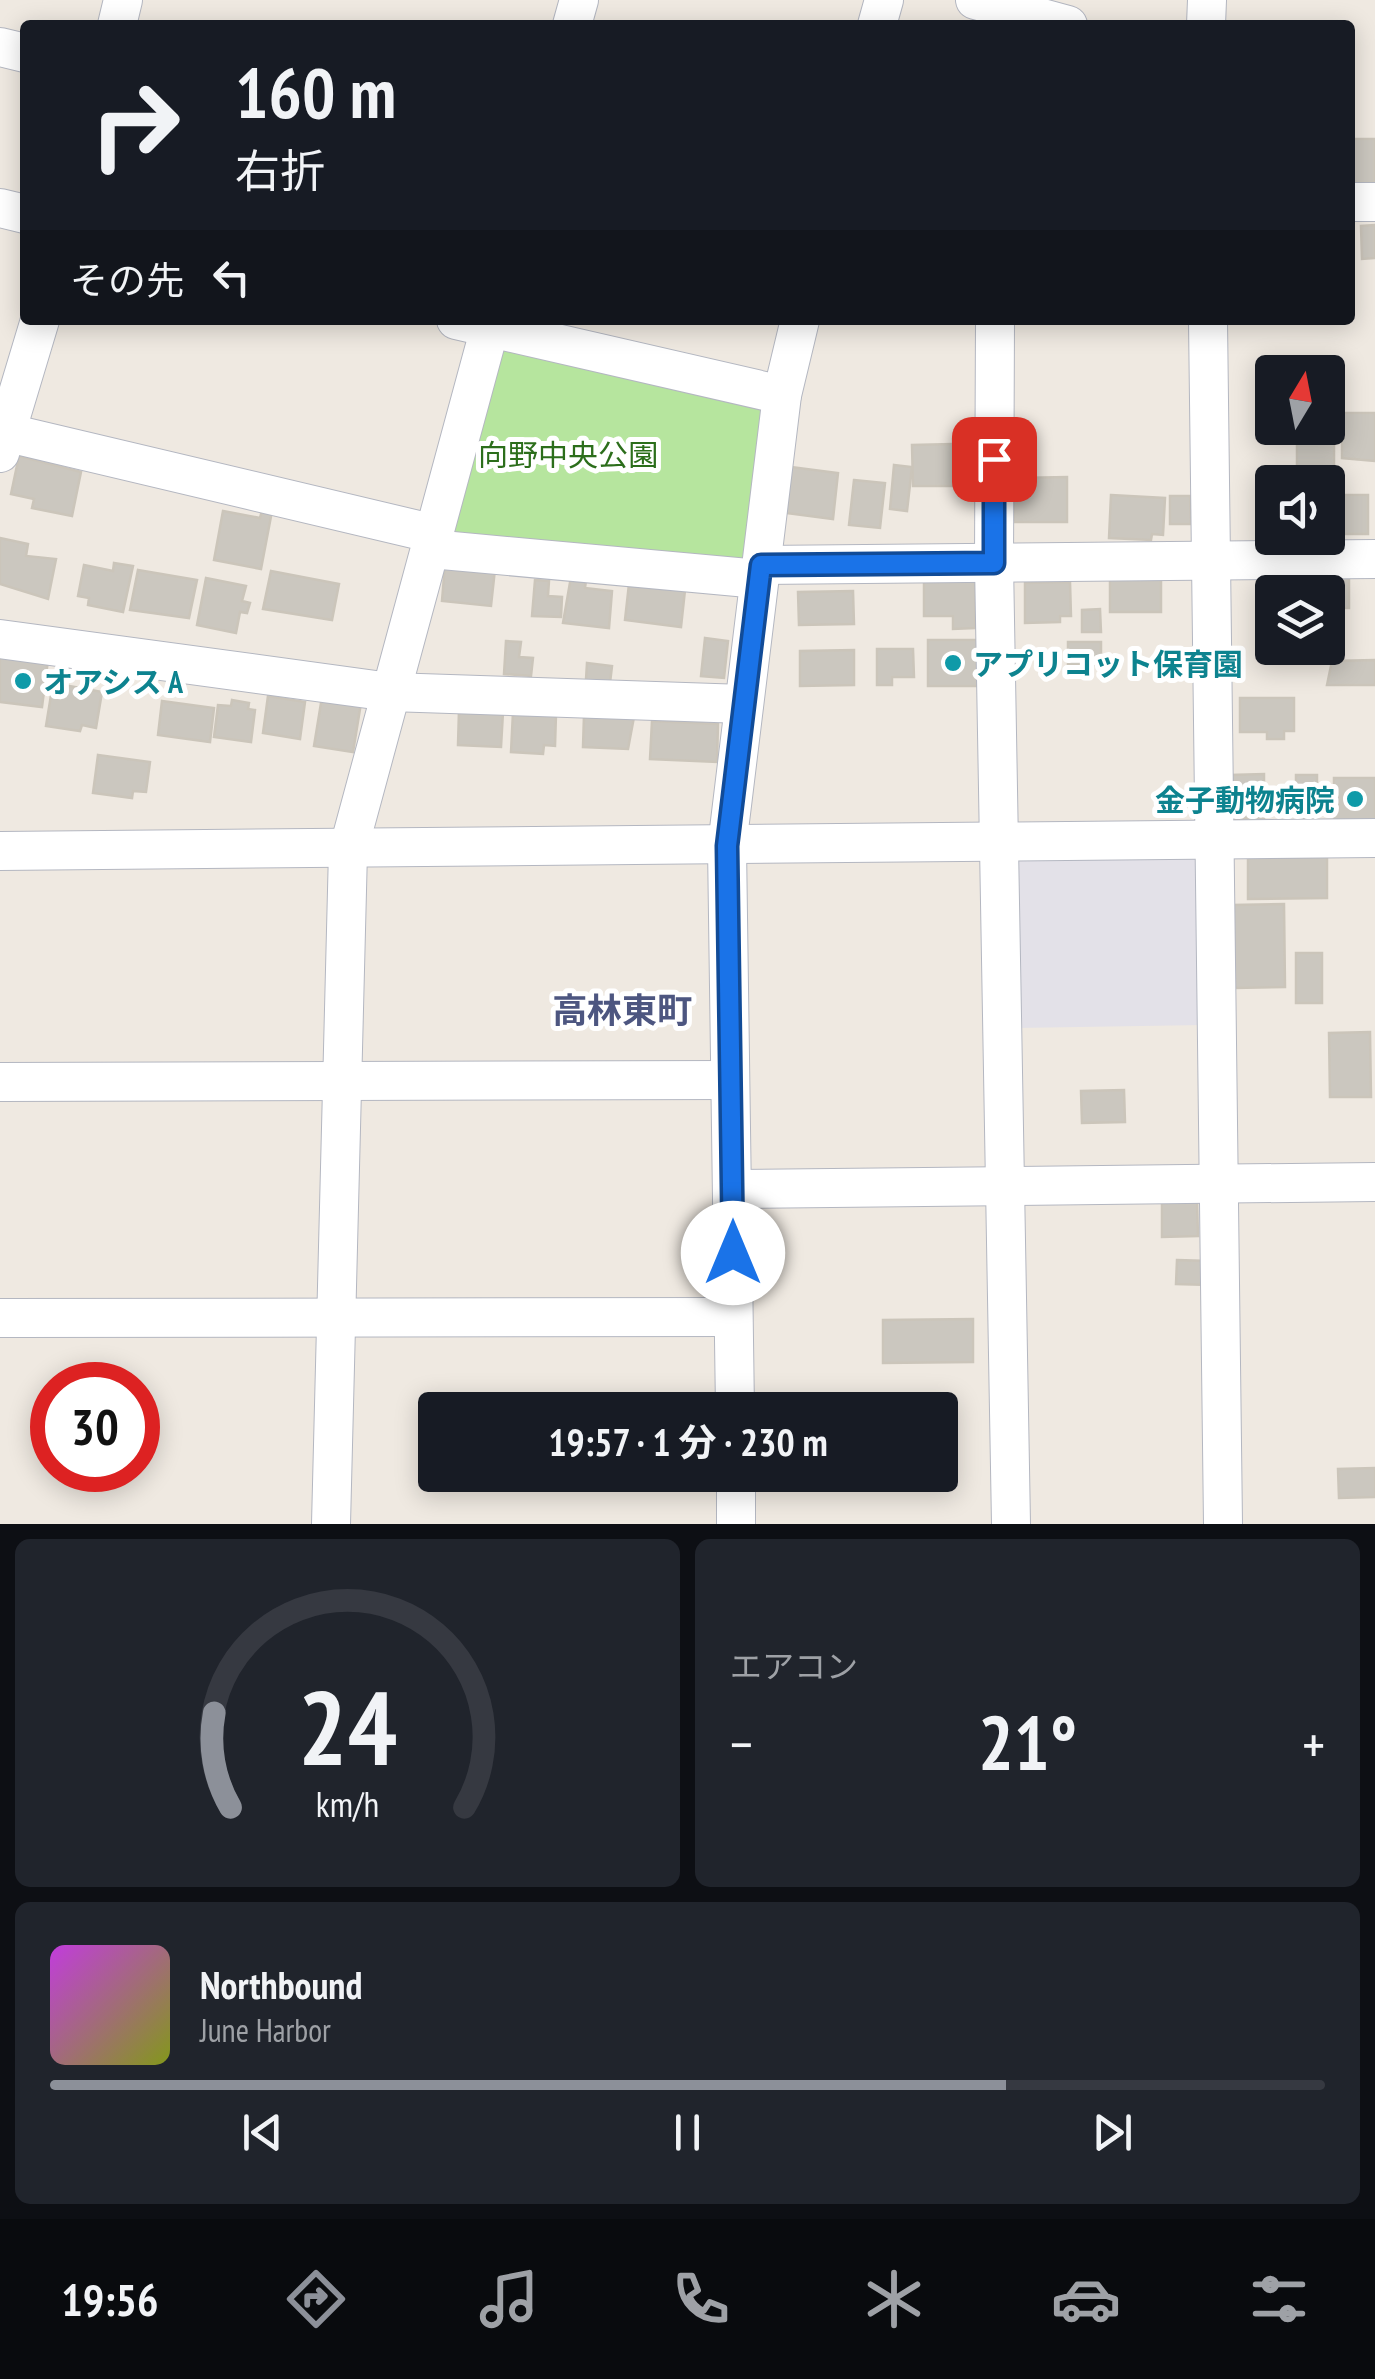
<!DOCTYPE html>
<html lang="ja">
<meta charset="utf-8">
<style>
:root{--surface:#171b24;--page:#20242c;--text:#f1f3f6;--muted:#9ea1a6;--line:#363941;--accent:#8c9099}
body{margin:0;font-family:"PT Sans Narrow","Noto Sans JP",sans-serif;background:var(--page);color:var(--text);height:100vh;display:flex;flex-direction:column;font-size:38px;white-space:nowrap}
*{box-sizing:border-box;margin:0}
p{font-size:32px;color:var(--muted)}
.icon{flex:none;width:55px;height:55px;fill:none;stroke:currentColor;stroke-width:2;stroke-linecap:round;stroke-linejoin:round}
.map{position:relative;height:1524px;overflow:hidden}
.sheet{display:flex;flex-direction:column;gap:15px;padding:15px;background:#0d0f14;flex:1}
.sheet>*{flex:none}
.guide{position:absolute;left:20px;top:20px;width:1335px;height:305px;border-radius:10px;box-shadow:0 5px 25px #0003;background:#171b24;color:var(--text);overflow:hidden}
.needle{width:65px;rotate:10deg}
.tools{position:absolute;left:1255px;top:355px;display:grid;gap:20px}
.tools a{display:grid;place-items:center;width:90px;height:90px;border-radius:10px;background:var(--surface);box-shadow:0 5px 25px #0003;font-size:50px}
.speed{position:absolute;left:30px;top:1362px;display:flex;gap:20px;font-size:50px;font-weight:700;text-align:center}
.speed>*{display:grid;place-content:center;width:130px;height:130px;border-radius:50%;background:var(--surface);box-shadow:0 5px 25px #0003;line-height:1}
.speed .limit{border:15px solid #d22;background:#fff;color:#111}
.pin{position:absolute;display:grid;place-items:center;width:85px;height:85px;color:#fff;margin:-42px;border-radius:20px;box-shadow:0 5px 15px #0006}
.me{position:absolute;width:110px;margin:-55px;rotate:0deg;stroke-linejoin:round;filter:drop-shadow(0 0 8px #0008)}
.turn{display:flex;align-items:center;gap:35px;height:210px;padding:0 50px;font-size:45px}
.turn .icon{width:130px;height:130px;stroke-width:2.5}
.turn b{display:block;font-size:70px;line-height:85px}
.then{display:flex;align-items:center;height:95px;padding:0 50px;background:#0003;gap:20px;font-size:38px}
.big{font-size:75px;font-weight:700;line-height:1.1}
.sheet .widget{flex:1;display:flex;flex-direction:column;justify-content:center;gap:15px;min-width:0;padding:0 35px;border-radius:15px;background:var(--page)}
.sheet .dial{align-items:center;gap:0}
.dial svg{height:260px;overflow:visible;fill:none;stroke:var(--line);stroke-width:7;stroke-linecap:round;text-anchor:middle}
.dial text{fill:var(--text);stroke:none}
.song{display:flex;align-items:center;gap:30px}
.cover{width:120px;height:120px;border-radius:15px;background:linear-gradient(135deg,hsl(290 70% 55%),hsl(70 70% 35%))}
.played{height:10px;border-radius:5px;background:linear-gradient(90deg,var(--accent) 75%,var(--line) 75%)}
.keys{display:flex;justify-content:space-around;direction:ltr}
.heat{display:flex;justify-content:space-between;align-items:center;font-size:55px;direction:ltr}
.sheet .tiles{flex:1;display:grid;gap:15px;grid-template-columns:1fr 1fr}
.widget:last-child{grid-column:span 2}
.trip{position:absolute;left:418px;top:1392px;width:540px;height:100px;border-radius:10px;background:var(--surface);box-shadow:0 5px 25px #0003;font-weight:700;line-height:100px;text-align:center}
.menu{display:flex;height:160px;justify-content:space-around;align-items:center;background:#090b0e;color:var(--muted)}
.menu .icon{width:70px;height:70px}
.menu .current{color:var(--accent)}
.menu b{font-size:45px;color:var(--text)}
.map>svg:first-child{display:block}
</style>
<div class="map">
<svg width="1375" height="1524" viewBox="0 0 1375 1524">
<rect width="100%" height="100%" fill="#efe9e1"/>
<path fill="#e3e1e8" d="M1201,851L1204,1025L1014,1028L1011,854Z"/>
<path fill="#b6e59e" d="M498,344L769,403L743,569L451,535Z"/>
<g fill="#cbc7bf" stroke="#cbc5ba" stroke-width="2.5">
<rect x="1350" y="139" width="25" height="44"/>
<path d="M1375,225V258L1362,259L1361,226Z"/>
<path d="M1342,413H1375V461L1342,458Z"/>
<path d="M1328,423H1334V535H1328V482H1297V428H1328Z"/>
<path d="M953,439L975,440L976,480H954Z"/>
<path d="M952,444L953,486H913L912,445Z"/>
<path d="M19,456L81,472L72,516L32,508L34,499L11,494Z"/>
<path d="M894,465L912,467L907,511L890,509Z"/>
<path d="M791,467L838,473L833,519L786,513Z"/>
<path d="M1067,477V522H1014L1013,478Z"/>
<path d="M854,480L885,483L880,528L849,525Z"/>
<path d="M1111,495L1165,498L1163,535L1152,534L1151,540L1109,538Z"/>
<rect x="1344" y="495" width="24" height="39"/>
<path d="M1170,496H1190L1191,524H1170Z"/>
<path d="M262,510L272,511L261,569L214,560L223,511L260,518Z"/>
<path d="M0,538L28,544L26,556L56,559L48,599L0,584Z"/>
<path d="M114,563L133,566L123,612L88,605L89,598L78,596L84,565L113,571Z"/>
<path d="M445,564L495,569L491,606L442,601Z"/>
<path d="M138,570L197,580L189,618L130,610Z"/>
<path d="M271,571L339,584L332,620L263,609Z"/>
<path d="M572,571L587,572L585,588L612,591L609,628L563,623Z"/>
<path d="M1349,576V608H1328L1327,577Z"/>
<path d="M206,578L246,586L242,601L250,603L247,613L240,612L236,633L197,625Z"/>
<rect x="1110" y="578" width="51" height="34"/>
<path d="M975,579V628L953,629V616H924V580Z"/>
<path d="M535,580L549,581L548,596L562,597L561,617L532,616Z"/>
<path d="M1070,582L1071,616H1060V622L1025,623V583Z"/>
<path d="M629,584L685,590L681,627L625,620Z"/>
<path d="M853,591L854,624L799,625L798,592Z"/>
<path d="M1100,609L1101,632H1082V610Z"/>
<path d="M705,638L728,641L724,678L701,676Z"/>
<path d="M928,640H978L979,686H928Z"/>
<path d="M506,641L521,642L519,657L533,658L531,676L504,674Z"/>
<rect x="1068" y="642" width="33" height="23"/>
<path d="M877,649H913L914,677H892V685H877Z"/>
<path d="M854,650V685L800,686V651Z"/>
<path d="M0,655L48,660L42,707L0,702Z"/>
<path d="M1375,660V685H1327L1332,661Z"/>
<path d="M587,663L612,666L610,683L586,680Z"/>
<path d="M53,683L102,692L96,728L82,725L80,731L46,726Z"/>
<path d="M268,696L305,702L300,739L263,733Z"/>
<path d="M322,697L361,703L353,752L314,746Z"/>
<path d="M1240,698H1294V731H1284V739H1267V732H1240Z"/>
<path d="M232,700L249,703L248,709L255,710L251,742L214,737L218,705L231,706Z"/>
<path d="M162,701L214,708L210,742L158,735Z"/>
<path d="M459,710L503,712L501,747L458,745Z"/>
<path d="M513,712L556,714L555,746L544,745L543,754L511,752Z"/>
<path d="M584,715L634,717L628,749L583,747Z"/>
<path d="M652,721L718,724L717,762L650,759Z"/>
<path d="M98,755L150,762L146,792L133,791L132,798L93,793Z"/>
<path d="M1264,774V818L1231,819L1230,775Z"/>
<rect x="1296" y="775" width="21" height="47"/>
<rect x="1334" y="778" width="41" height="42"/>
<path d="M1327,853V898L1248,899V854Z"/>
<path d="M1284,904L1285,987L1235,988L1233,905Z"/>
<rect x="1296" y="953" width="26" height="50"/>
<path d="M1370,1032L1371,1097H1330L1329,1033Z"/>
<path d="M1124,1090L1125,1122L1082,1123L1081,1091Z"/>
<path d="M1197,1200L1198,1236L1162,1237V1201Z"/>
<path d="M1177,1260L1209,1261V1285L1176,1284Z"/>
<path d="M973,1319V1362L883,1363V1320Z"/>
<path d="M1375,1468V1497L1339,1498L1338,1469Z"/>
</g>
<g fill="none" stroke-linecap="round" stroke-linejoin="round">
<g stroke="#b4b7c1" stroke-width="40">
<g id="minor">
<path d="M975,0L1068,25"/>
<path d="M117,25L123,0"/>
<path d="M572,25L579,0"/>
<path d="M877,25L884,0"/>
<path d="M1206,25L1207,0"/>
<path d="M0,47L25,53"/>
<path d="M1350,202H1375"/>
<path d="M0,208L25,214"/>
<path d="M456,320L782,395"/>
<path d="M995,320L994,563L1011,1524"/>
<path d="M1208,320L1223,1524"/>
<path d="M0,431L435,534"/>
<path d="M0,453L40,320"/>
<path d="M431,549L759,579"/>
<path d="M761,565L1375,559"/>
<path d="M0,639L390,692L744,704"/>
<path d="M0,851L1375,838"/>
<path d="M0,1082L730,1080"/>
<path d="M733,1189L1375,1182"/>
<path d="M0,1318L733,1317"/>
<path d="M735,1410L727,846L782,395L800,320"/>
<path d="M736,1475V1524"/>
<path d="M331,1524L348,851L492,320"/>
</g>
</g>
<use href="#minor" stroke="#fff" stroke-width="38"/>
</g>
<g fill="none" stroke-linecap="round" stroke-linejoin="round">
<g stroke="#114b97" stroke-width="25">
<path id="route" d="M733,1253L727,846L761,565L994,563V459"/>
</g>
<use href="#route" stroke="#1a73e8" stroke-width="18"/>
</g>
<g fill="#0f9aa8" stroke="#fff" stroke-width="4">
<circle cx="953" cy="663" r="10"/>
<circle cx="23" cy="681" r="10"/>
<circle cx="1355" cy="799" r="10"/>
</g>
<g text-anchor="middle" dominant-baseline="central" stroke-width="10" stroke-linejoin="round" paint-order="stroke">
<g font-size="30" fill="#2c6e1b" stroke="#fff">
<text x="568" y="454">向野中央公園</text>
</g>
<g font-size="30" font-weight="bold" fill="#0d838f" stroke="#fff" text-anchor="start">
<text x="973" y="663">アプリコット保育園</text>
<text x="43" y="681">オアシス A</text>
<text x="1335" y="799" text-anchor="end">金子動物病院</text>
</g>
<g font-size="35" font-weight="bold" fill="#4d5680" stroke="#fff">
<text x="622" y="1010">高林東町</text>
</g>
</g>
</svg>
<div class="tools">
<a><svg class="needle" viewBox="-14 -14 28 28"><path d="M0-13l5 13h-10z" fill="#e53935"/><path d="M0 13l5-13h-10z" fill="#9ea1a6"/></svg></a>
<a><svg class="icon" aria-label="sound" viewBox="0 0 24 24"><path d="M4 9h4l5-4v14l-5-4H4zM17 9q2 3 0 6"/></svg></a>
<a><svg class="icon" aria-label="layers" viewBox="0 0 24 24"><path d="M12 4l9 5-9 5-9-5zM3 14l9 5 9-5"/></svg></a>
</div>
<div class="speed"><div class="limit">30</div></div>
<div class="pin" style="left:994px;top:459px;background:#d93025"><svg class="icon" aria-label="arrive" viewBox="0 0 24 24"><path d="M6 21V4h12l-3 4 3 4H6"/></svg></div>
<svg class="me" style="left:733px;top:1253px" viewBox="-20 -20 40 40"><circle r="19" fill="#fff"/><path d="M0-13L10 11 0 6-10 11z" fill="#1a73e8"/></svg>
<div class="trip">19:57 · 1 分 · 230 m</div>
<div class="guide">
<div class="turn"><svg class="icon" aria-label="right" viewBox="0 0 24 24"><path d="M7 20v-9h11M14 6l5 5-5 5"/></svg><div><b>160 m</b>右折</div></div>
<div class="then">その先<svg class="icon" aria-label="left" viewBox="0 0 24 24"><path d="M17 20v-9H6M10 6l-5 5 5 5"/></svg></div>
</div>
</div>
<section class="sheet">
<div class="tiles">
<div class="widget dial"><svg viewBox="0 0 100 80">
<path d="M14 69A42 42 0 1 1 86 69"/>
<path d="M14 69A42 42 0 0 1 9 40" stroke="#8c9099"/>
<text x="50" y="56" font-size="32" font-weight="700">24</text>
<text x="50" y="72" font-size="11">km/h</text>
</svg></div>
<div class="widget"><p>エアコン</p>
<div class="heat"><a>−</a><b class="big">21°</b><a>+</a></div>
</div>
<div class="widget">
<div class="song"><i class="cover"></i><div><b>Northbound</b><p>June Harbor</p></div></div>
<div class="played"></div>
<div class="keys"><svg class="icon" aria-label="previous" viewBox="0 0 24 24"><path d="M18 5L8 12l10 7zM5 5v14"/></svg><svg class="icon" aria-label="pause" viewBox="0 0 24 24"><path d="M8 5v14M16 5v14"/></svg><svg class="icon" aria-label="next" viewBox="0 0 24 24"><path d="M6 5l10 7-10 7zM19 5v14"/></svg></div>
</div>
</div>
</section>
<nav class="menu">
<b>19:56</b>
<svg class="icon current" aria-label="directions" viewBox="0 0 24 24"><path d="M12 3l9 9-9 9-9-9zM9 14v-3h6M13 9l2 2-2 2"/></svg>
<svg class="icon" aria-label="music" viewBox="0 0 24 24"><path d="M9 18V5l10-2v13"/><circle cx="6" cy="18" r="3"/><circle cx="16" cy="16" r="3"/></svg>
<svg class="icon" aria-label="phone" viewBox="0 0 24 24"><path d="M5 4h4l2 5-3 2q2 4 5 5l2-3 5 2v4C11 20 4 13 5 4z"/></svg>
<svg class="icon" aria-label="climate" viewBox="0 0 24 24"><path d="M12 3v18M4 7l16 10M4 17L20 7"/></svg>
<svg class="icon" aria-label="car" viewBox="0 0 24 24"><path d="M5 17H2v-5l4-1 3-4h7l3 4 3 1v5h-3M9 17h6M6 11h13"/><circle cx="7" cy="17" r="2"/><circle cx="17" cy="17" r="2"/></svg>
<svg class="icon" aria-label="filters" viewBox="0 0 24 24"><path d="M4 7h16M4 17h16"/><circle cx="9" cy="7" r="2"/><circle cx="15" cy="17" r="2"/></svg>
</nav>
